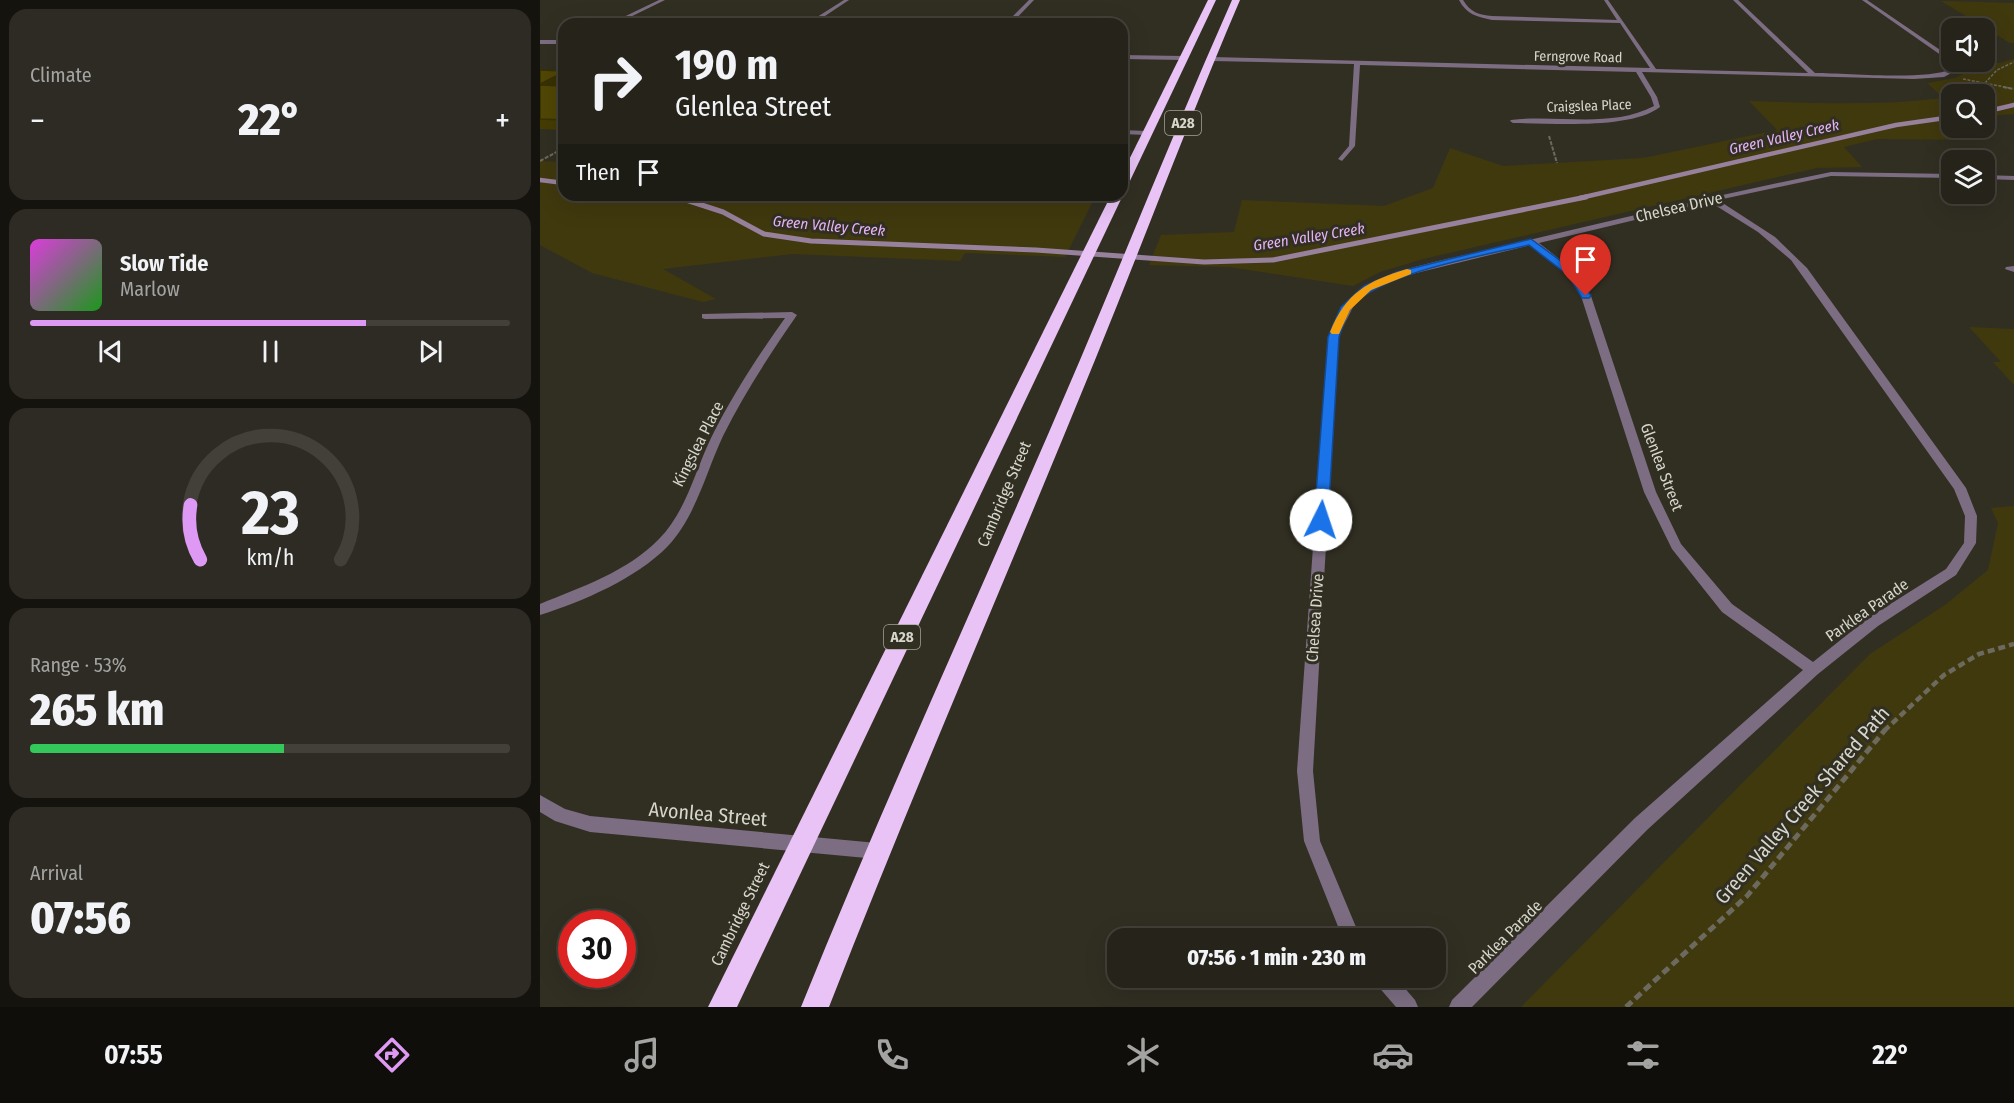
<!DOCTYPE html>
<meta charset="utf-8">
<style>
:root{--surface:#25231a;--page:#2d2b23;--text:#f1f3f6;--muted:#a3a4a2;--line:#424039;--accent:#dd99f4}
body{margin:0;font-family:"Fira Sans Condensed",sans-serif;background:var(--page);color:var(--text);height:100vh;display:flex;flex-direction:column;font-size:22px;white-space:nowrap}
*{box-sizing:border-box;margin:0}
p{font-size:20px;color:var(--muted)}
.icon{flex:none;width:33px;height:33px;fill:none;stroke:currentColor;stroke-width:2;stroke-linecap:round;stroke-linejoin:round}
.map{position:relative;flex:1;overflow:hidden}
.side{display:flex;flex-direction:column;gap:9px;padding:9px;background:#14130e;width:540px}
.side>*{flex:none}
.hud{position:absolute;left:18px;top:18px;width:570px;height:183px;border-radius:18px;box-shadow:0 6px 24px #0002,0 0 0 2px var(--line);background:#25231a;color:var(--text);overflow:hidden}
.fabs{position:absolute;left:1401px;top:18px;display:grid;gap:12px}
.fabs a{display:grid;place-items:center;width:54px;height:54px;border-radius:12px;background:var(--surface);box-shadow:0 6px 24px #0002,0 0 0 2px var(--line);font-size:30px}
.speed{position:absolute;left:18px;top:910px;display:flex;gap:12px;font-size:30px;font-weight:700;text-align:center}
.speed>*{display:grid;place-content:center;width:78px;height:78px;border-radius:50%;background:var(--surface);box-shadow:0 6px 24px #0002,0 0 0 2px var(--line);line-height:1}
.speed .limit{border:9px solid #d22;background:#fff;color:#111}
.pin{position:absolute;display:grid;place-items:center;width:51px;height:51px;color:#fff;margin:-62px -26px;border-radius:50% 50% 50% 0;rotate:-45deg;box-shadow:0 0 6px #0007}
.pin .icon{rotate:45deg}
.me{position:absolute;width:66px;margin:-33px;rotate:4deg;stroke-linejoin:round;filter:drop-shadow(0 0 4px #0008)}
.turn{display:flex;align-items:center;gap:21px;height:126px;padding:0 18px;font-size:27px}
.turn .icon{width:78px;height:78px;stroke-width:2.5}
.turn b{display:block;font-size:42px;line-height:51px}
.then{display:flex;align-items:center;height:57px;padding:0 18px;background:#0003;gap:12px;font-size:22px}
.big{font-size:45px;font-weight:800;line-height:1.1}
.side .tile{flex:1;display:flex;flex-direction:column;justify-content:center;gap:9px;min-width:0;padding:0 21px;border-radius:18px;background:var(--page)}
.side .dial{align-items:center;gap:0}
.dial svg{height:156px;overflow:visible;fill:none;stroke:var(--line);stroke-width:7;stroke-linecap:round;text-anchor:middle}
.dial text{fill:var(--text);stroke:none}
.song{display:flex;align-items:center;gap:18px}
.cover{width:72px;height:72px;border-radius:9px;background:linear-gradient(135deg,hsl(300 70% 55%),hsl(120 70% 35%))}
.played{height:6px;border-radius:3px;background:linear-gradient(90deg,var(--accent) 70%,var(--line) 70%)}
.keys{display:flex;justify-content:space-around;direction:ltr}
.heat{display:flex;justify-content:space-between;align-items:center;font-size:33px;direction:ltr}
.charge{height:9px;border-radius:4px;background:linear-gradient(90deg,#34c759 53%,var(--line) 0)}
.trip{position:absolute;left:567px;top:928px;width:339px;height:60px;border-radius:18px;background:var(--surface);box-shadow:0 6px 24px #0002,0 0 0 2px var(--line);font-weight:800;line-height:60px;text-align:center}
.dock{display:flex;height:96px;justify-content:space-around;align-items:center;background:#0f0e0a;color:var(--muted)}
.dock .icon{width:42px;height:42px}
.dock .on{color:var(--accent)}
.dock b{font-size:27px;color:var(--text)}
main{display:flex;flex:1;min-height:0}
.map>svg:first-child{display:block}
</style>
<main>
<section class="side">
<div class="tile"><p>Climate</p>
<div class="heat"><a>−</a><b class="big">22°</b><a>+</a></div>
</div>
<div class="tile">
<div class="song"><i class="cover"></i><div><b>Slow Tide</b><p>Marlow</p></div></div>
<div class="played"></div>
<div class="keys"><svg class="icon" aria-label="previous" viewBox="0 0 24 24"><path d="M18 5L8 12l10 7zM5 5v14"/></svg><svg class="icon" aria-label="pause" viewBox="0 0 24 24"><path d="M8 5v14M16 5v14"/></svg><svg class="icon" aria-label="next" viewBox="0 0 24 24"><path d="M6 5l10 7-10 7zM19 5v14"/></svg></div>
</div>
<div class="tile dial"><svg viewBox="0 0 100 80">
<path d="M14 69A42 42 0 1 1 86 69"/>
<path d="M14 69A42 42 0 0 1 9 41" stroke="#dd99f4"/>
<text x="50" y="56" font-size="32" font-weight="700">23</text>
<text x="50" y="72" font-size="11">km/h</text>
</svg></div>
<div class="tile"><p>Range · 53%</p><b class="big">265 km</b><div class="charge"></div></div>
<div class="tile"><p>Arrival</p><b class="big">07:56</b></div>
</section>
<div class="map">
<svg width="1474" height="1007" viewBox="0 0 1474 1007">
<rect width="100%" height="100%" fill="#312f22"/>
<g fill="#40390e">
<path d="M1401,1L1474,3V43H1470Z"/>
<path d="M1474,59V114L1445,116L1444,94H1412V128H1425L1442,140L1337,139L1304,147L1322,167L1277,168L883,259L840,272L813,286L689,267L609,265L621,235L694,232L702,200L844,206L893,188L910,148L963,166L1103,158L1237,130L1209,101C1274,103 1339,106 1403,98L1387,83L1415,78L1427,72L1428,62L1460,63Z"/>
<path d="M0,161L24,162V195H556L525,257L425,253L420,261L252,254L123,269L176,299L163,302L52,273L0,245Z"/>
<path d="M1429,327L1474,329V385L1453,362H1461Z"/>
<path d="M1474,506V1007H981L1330,654L1405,605L1448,570L1458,523L1451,508Z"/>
</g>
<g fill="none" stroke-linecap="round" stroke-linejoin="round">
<g stroke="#98819d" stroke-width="4.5">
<path d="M1444,112L1474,105"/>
<path d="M0,180L24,183"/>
<path d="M128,195L144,198"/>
<path d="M1040,198L1356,125L1412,117"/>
</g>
<path stroke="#98819d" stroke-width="5" d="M137,197L183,212L224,234L271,241L496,250L664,262L733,260L1046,197"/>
<g stroke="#6c6a5f" stroke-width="1.5" stroke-dasharray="3 1.5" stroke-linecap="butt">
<path d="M1423,79L1470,88"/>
<path d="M1445,83L1457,70L1474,62"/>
</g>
<g stroke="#6c6a5f" stroke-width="2" stroke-dasharray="4 1.5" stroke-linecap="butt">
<path d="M1463,87L1474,89"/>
<path d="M1009,136L1017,163"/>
<path d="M0,161L24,148"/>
</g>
<path stroke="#6c6a5f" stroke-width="4.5" stroke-dasharray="7 4" stroke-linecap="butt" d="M1344,731L1404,675L1439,654L1474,644"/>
<path stroke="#6c6a5f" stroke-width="5" stroke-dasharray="8 4.5" stroke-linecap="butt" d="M1086,1007L1207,896L1345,730"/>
<g fill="#7c6d82" fill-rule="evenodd">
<path d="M119,0H125L76,24H69Z"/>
<path d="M304,0H309L273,24H266Z"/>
<path d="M489,0H494L471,24H465Z"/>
<path d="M919,0H923C930,12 939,15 952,16L1077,20L1064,0H1068L1116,69L1268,73L1193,0H1198L1275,73C1306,73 1387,81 1411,69V64L1405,58L1322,0H1327L1409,56L1412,62L1417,64V70L1404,77L1374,79L1102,72L1117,97L1120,107C1090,130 1011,123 973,123L970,121L971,120C1017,114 1070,129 1114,106L1111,97L1096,72L820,65L815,146L802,161L798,159L809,146L814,64L672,61L669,59L672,57L1110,68L1080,23L952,20C937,17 926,14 919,0Z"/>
<rect x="0" y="40" width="24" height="4"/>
<path d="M582,55L643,56L646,58L643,60L582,59Z"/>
<path d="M582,130L606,131L609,133L606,135L582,134Z"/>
<path d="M1291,172L1412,174V178L1291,176L1178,200L1235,237L1267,268L1426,488L1437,516L1436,543L1416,575L1338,626L1278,674L1107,830L932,1007H909L912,1000L1095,818L1263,670L1182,612L1132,549L1104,492L1041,296L1030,276L991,245L864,276L839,287L821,298L814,305L798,337L773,771L780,841L821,939H803L764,841L757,771L788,337C796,319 804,301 821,289C857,266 922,257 964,246C1071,221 1182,194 1291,172ZM1170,202L1218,232L1251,260L1414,489L1425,516L1424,543L1406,569L1328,618L1273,662L1192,604L1141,544L1116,492L1051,296L1036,272L999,243Z"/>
<path d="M1444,175L1474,176V180L1444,179Z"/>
<path d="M1474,266V272L1465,269L1466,267Z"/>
<path d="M252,312L257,315C230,354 204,394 183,436C166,472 156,516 128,546C97,578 42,602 0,615V604C41,587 87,572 119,539C146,512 155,471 171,438C192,396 218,356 245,318L165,319L162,318V314Z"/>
<path d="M0,795L25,809L50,816L337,843L343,845L345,851L343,857L337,859L50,832L15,821L0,812Z"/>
<path d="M835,978H856L875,1000L878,1007H856L837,985Z"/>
</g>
<g fill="#e9c3f6" fill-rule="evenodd">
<path d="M668,0H676L588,185L582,188V174Z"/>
<path d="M692,0H700C649,119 604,240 555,360C467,576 374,789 289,1007H261C349,789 448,576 540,360C591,240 639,119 692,0Z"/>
<path d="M582,194L583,195L197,1007H168L571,195Z"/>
</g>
</g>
<path fill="#453c04" d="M0,70L22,85L24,86V130L0,129Z"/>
<path fill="#383104" d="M24,72V85L5,95L0,84Z"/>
<g fill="#504605" stroke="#383104" stroke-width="1.5">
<path d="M0,70L24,71V72L0,84Z"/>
<path d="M0,85L24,86V120L0,119Z"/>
</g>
<path fill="#1a73e8" stroke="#114b97" stroke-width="1.5" d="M991,239L1036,272L1051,296L1049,298H1042L1029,276L989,245C946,255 831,274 809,311C805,319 802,329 799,337L788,520L781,525L776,523L774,520L788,337L801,307L824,286L857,272Z"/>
<path fill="#f59e0b" d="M867,269L871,270V274L831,290L810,310L799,334H792L790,332C806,293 827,281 867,269Z"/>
<g text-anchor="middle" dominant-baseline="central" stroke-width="6" stroke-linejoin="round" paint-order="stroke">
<g font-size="14" fill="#d7d6cd" stroke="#312f22">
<text transform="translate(1038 57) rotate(1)">Ferngrove Road</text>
<text transform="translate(1049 106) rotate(-2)">Craigslea Place</text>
</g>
<g fill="#312f22" stroke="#a5a49a" stroke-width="1.5">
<rect x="625" y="111" width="36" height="24" rx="4.5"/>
<rect x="344" y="625" width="36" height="24" rx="4.5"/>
</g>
<g font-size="15" font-weight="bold" fill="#d7d6cd">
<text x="643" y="123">A28</text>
<text x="362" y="637">A28</text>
</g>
<g font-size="15" font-style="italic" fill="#e6b3f8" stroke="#312f22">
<text transform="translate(1244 137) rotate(-13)">Green Valley Creek</text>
<text transform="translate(289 226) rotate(5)">Green Valley Creek</text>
<text transform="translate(769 237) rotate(-9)">Green Valley Creek</text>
</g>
<g font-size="16" fill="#d7d6cd" stroke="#312f22">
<text transform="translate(1139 207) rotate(-13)">Chelsea Drive</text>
<text transform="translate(158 444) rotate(-63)">Kingslea Place</text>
<text transform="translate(1122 467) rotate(69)">Glenlea Street</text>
<text transform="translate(464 494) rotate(-67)">Cambridge Street</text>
<text transform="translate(1327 610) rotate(-35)">Parklea Parade</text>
<text transform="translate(775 618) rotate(-86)">Chelsea Drive</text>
<text transform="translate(200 914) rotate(-64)">Cambridge Street</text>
<text transform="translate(965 937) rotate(-45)">Parklea Parade</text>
</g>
<g font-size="20" fill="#d7d6cd" stroke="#312f22">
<text transform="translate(1262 805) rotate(-49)">Green Valley Creek Shared Path</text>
<text transform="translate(168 814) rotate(5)">Avonlea Street</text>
</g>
</g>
</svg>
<div class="fabs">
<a><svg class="icon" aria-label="sound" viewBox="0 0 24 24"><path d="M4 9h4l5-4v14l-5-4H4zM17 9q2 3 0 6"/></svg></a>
<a><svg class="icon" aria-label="search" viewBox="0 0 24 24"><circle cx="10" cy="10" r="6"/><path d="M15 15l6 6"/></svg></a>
<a><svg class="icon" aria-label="layers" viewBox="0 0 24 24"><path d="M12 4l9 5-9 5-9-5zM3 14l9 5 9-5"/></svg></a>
</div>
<div class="speed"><div class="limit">30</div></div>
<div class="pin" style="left:1046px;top:296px;background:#d93025"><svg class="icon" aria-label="arrive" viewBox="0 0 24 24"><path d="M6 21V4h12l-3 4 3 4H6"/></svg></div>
<svg class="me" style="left:781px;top:520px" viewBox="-20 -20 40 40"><circle r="19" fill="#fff"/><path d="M0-13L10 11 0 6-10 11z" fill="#1a73e8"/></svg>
<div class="trip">07:56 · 1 min · 230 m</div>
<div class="hud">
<div class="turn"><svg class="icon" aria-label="right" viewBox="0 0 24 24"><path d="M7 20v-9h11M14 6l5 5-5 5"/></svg><div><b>190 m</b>Glenlea Street</div></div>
<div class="then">Then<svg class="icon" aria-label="arrive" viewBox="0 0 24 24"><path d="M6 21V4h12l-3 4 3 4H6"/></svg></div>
</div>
</div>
</main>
<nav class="dock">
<b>07:55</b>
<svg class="icon on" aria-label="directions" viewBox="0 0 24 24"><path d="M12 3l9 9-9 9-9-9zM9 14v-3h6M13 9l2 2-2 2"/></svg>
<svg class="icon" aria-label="music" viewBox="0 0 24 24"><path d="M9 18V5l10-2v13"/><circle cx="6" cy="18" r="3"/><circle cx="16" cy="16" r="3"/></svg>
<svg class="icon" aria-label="phone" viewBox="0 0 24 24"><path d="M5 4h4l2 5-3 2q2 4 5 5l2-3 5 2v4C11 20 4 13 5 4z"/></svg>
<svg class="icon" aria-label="climate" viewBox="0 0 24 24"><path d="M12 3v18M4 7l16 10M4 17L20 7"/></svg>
<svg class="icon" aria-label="car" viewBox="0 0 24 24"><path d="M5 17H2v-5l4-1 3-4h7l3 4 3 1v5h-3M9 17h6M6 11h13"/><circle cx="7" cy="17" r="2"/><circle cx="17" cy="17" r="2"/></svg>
<svg class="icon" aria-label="filters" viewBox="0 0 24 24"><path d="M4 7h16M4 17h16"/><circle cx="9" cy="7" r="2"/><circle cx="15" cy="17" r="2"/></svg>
<b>22°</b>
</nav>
